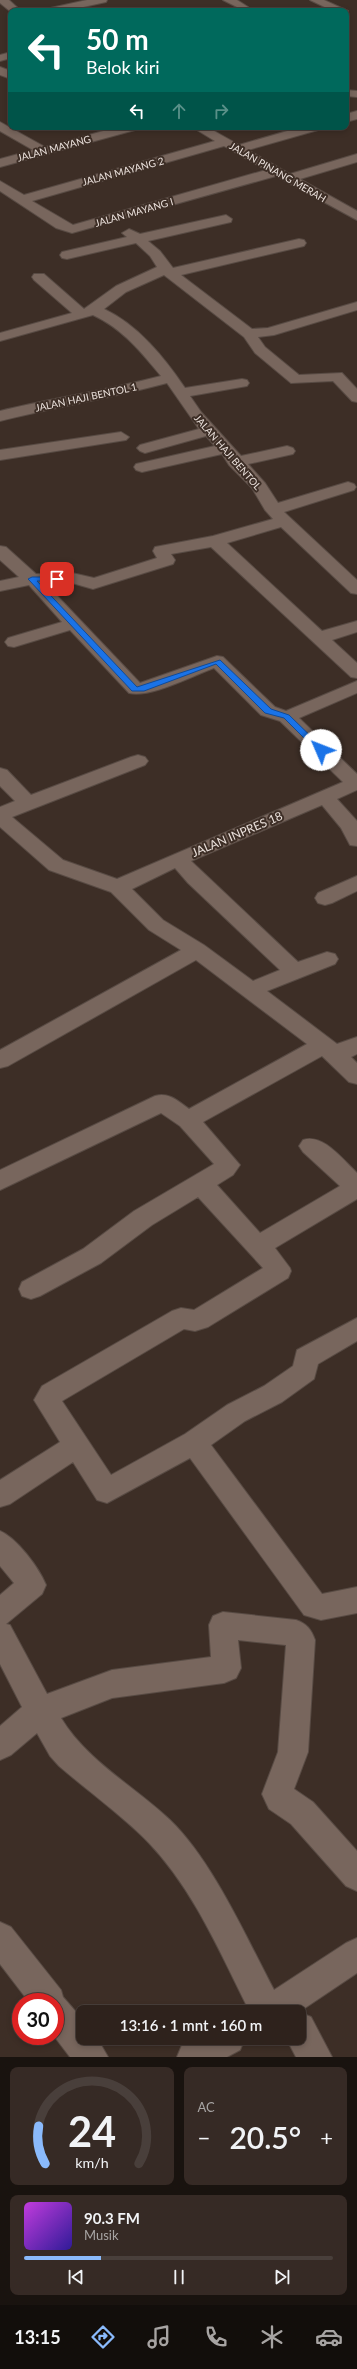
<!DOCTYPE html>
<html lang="id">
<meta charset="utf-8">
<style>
:root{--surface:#2e221c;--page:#362a25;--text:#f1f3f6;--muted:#a7a4a3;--line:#493f3b;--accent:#8abafc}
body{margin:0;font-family:Lato,sans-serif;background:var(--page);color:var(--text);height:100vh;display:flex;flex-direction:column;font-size:15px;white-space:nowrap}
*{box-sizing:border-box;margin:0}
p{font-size:13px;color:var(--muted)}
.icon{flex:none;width:22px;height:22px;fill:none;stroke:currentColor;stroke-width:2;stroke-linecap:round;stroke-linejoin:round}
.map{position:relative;height:2057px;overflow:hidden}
.sheet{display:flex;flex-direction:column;gap:10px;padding:10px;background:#19130f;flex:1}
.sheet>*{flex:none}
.hud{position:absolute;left:8px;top:8px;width:341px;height:122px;border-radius:8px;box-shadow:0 2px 6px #0003,0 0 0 1px var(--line);background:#00695c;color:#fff;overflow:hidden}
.speed{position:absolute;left:12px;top:1993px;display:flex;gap:8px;font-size:20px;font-weight:700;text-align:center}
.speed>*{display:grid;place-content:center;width:52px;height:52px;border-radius:50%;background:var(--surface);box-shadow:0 2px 6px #0003,0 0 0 1px var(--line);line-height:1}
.speed .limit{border:6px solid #d22;background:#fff;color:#111}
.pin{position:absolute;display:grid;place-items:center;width:34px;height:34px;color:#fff;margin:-17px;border-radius:8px;box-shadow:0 2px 6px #0006}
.me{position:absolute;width:44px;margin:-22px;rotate:314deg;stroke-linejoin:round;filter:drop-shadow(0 0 3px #0008)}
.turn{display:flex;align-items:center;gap:14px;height:84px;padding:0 12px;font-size:18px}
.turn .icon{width:52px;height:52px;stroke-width:2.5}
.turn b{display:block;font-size:28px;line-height:34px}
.lanes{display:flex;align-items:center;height:38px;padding:0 12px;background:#0003;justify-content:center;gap:20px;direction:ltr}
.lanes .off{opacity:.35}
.big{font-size:30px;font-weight:600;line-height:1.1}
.sheet .tile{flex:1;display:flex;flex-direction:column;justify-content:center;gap:6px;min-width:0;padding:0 14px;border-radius:8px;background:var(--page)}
.sheet .dial{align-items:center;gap:0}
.dial svg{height:104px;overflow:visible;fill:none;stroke:var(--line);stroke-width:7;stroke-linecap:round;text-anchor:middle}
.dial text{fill:var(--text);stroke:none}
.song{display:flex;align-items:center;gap:12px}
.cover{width:48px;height:48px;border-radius:6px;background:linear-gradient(135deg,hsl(290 70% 55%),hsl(250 70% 35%))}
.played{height:4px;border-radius:2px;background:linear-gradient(90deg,var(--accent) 25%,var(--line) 25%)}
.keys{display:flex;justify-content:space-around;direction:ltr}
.heat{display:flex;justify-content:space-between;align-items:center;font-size:22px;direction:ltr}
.sheet .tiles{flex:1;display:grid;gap:10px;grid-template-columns:1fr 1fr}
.tile:last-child{grid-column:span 2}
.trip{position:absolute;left:76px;top:2005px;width:230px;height:40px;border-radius:8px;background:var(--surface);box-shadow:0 2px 6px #0003,0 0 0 1px var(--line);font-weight:600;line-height:40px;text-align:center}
.dock{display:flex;height:64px;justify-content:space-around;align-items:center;background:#120e0b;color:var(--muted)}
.dock .icon{width:28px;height:28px}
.dock .active{color:var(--accent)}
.dock b{font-size:18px;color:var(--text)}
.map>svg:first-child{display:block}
</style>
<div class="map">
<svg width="357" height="2057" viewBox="0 0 357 2057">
<rect width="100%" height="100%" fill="#3d2e26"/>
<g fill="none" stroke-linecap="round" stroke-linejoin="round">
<g stroke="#584b44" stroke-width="2">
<g id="minor">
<path d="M0,0H9L21,11L11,12L0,3Z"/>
<path d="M87,0H107L106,2L65,11H45L46,9Z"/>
<path d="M223,0H237L248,7L243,10Z"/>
<path d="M310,0H324L348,11L346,13V11H333Z"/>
<path d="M11,52V58L0,61V55Z"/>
<path d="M0,67L11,71V79L0,75Z"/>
<path d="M346,90L357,91V97L346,96Z"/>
<path d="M357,111V119L346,122V114Z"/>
<path d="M0,122L45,147L118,127H137L135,130L0,167V159L33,150L0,131Z"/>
<path d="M192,127H207L239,145L301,127H320L318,130L248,150L290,174L357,154V162L300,179L357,211V220L276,176L72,233L56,228L0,191V181L24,195L215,141ZM224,146L266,170L73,225L32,201Z"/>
<path d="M226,215L232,219L231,222L148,241L160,251L173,268L299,239L304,240L306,243L304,246L181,275L252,329L268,328L357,302V310L274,335L258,337L265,347L299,375L342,373L357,389V402L352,401L333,381L291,383L255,353L244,337L164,275L126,292L104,309C138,325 164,357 185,388L242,379L247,380L249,383L247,386L190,396L201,412L241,456L287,446L293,448L295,451L293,454L248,464L265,483L278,503L348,482L354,484L356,487L354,490L284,512L357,580V594L351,593L281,527L227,543L322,631L357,621V632L332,640L357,663V678L351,677L211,547L171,554L175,560L173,564L93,589L72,583H45L140,683L217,656L223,657L275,707L286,711L357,681V693L299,718L357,774V790L337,799L357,821V846L350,845L341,828L322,805L191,861L298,962L327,952L335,954L338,959L335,964L267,991L337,1044L357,1037V1054L351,1057L357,1063V1084L349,1082L322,1056L203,1122L240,1165L233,1175L217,1185L260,1233L340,1186L303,1152L299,1146L303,1140C323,1133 343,1160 357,1173V1199L275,1248L290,1268L291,1271L288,1278L208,1327L195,1331L184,1329L62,1401L111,1475L185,1434L227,1405L264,1386L293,1366L297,1350L357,1318V1341L318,1364L314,1379L282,1402L245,1421L211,1445L322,1594L357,1587V1613L321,1620L304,1615L190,1458L107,1503L97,1500L73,1462L10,1504L0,1507V1480L60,1442L34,1400L42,1386L172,1311L181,1308L194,1310L263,1268L198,1197L152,1225L101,1263L40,1296L31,1299L22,1296L19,1289L22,1282L83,1249L134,1211L214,1164L180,1126L161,1113L0,1190V1170L155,1096C169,1092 178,1101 189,1109L307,1044L196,960L8,1066L0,1068V1050L181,950L149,930L111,892L49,870L0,827V807L15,801L0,786V768L7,770L31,795L131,757L138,755L145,757L148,761L145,765L12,817L63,860L117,879L343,782L280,721L261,715L214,668C192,676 151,698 129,693L70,630L14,647L8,646L5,642L8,638L62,622L29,585L0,591V581L19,577L0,560V546L6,547L36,574L72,573L94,578L157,558L153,551L155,547L213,536L273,519L265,510L252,488L229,465L222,454L142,472L136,470L134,467L136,464L215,446L206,436L145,453L140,451L137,448L140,445L199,429L167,383C112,398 56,407 0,421V411C54,398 108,390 161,376C141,352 123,329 93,315L0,341V333L72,313L34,280L32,277L34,274H44L84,309L116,286L157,267L150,256L136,243L67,259L62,258L60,255L62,252L127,237L122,233L129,229L140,234ZM175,868L188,883L280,970L253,981L204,945L163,920L132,889Z"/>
<path d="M121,432L129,437L126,440L0,460V450Z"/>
<path d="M357,876V891L332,903L325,905L318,903L315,898L318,893Z"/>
<path d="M0,1531C17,1538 39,1568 46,1585L42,1594L6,1624L10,1625L47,1694L112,1670L211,1657L209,1625L213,1616L223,1612L296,1620C307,1624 311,1629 315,1640L308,1752L294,1789L313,1802L357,1851V1891L346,1886L291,1824L269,1809L262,1794L278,1752L286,1645L238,1640L241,1668L236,1678L224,1683L112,1698L61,1718C87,1761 134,1786 170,1820C212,1860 247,1939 274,1990L346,1943L357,1938V1973L299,2012L311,2017L332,2057H296L286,2038H299V2012H250C221,1955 194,1890 149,1843C124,1817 88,1791 59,1766L50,1756L37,1733L11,1755L0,1760V1726L22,1707L0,1664V1595L14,1583L0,1566Z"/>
<path d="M0,1922L11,1927L61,1990L63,1997L83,2020V2038H97L108,2057H70L54,2036L55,2002H29L0,1964Z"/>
<path d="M195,2038H245L240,2050L227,2057H177L182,2045Z"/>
</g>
</g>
<use href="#minor" fill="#78665d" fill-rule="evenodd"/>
</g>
<path fill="#1a73e8" stroke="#114b97" d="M32,577H60L61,579L57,581H37L137,687L220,660L271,709L289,715L325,750L318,752L284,718L265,713L216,664L144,691H132L29,580L28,579Z"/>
<g text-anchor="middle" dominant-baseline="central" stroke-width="4" stroke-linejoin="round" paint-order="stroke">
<g font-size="10" fill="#ebe1dc" stroke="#3d2e26">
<text transform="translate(54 148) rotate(-15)">JALAN MAYANG</text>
<text transform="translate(123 171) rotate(-15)">JALAN MAYANG 2</text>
<text transform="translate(278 172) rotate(30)">JALAN PINANG MERAH</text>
<text transform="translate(134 212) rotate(-16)">JALAN MAYANG I</text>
<text transform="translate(86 397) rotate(-12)">JALAN HAJI BENTOL 1</text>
<text transform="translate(228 452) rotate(49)">JALAN HAJI BENTOL</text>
</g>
<g font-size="12" fill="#ebe1dc" stroke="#3d2e26">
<text transform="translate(237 834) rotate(-23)">JALAN INPRES 18</text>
</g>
</g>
</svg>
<div class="speed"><div class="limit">30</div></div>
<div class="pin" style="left:57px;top:579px;background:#d93025"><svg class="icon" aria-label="arrive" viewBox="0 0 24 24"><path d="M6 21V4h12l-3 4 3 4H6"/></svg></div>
<svg class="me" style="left:321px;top:750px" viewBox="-20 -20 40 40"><circle r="19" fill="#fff"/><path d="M0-13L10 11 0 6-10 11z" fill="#1a73e8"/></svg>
<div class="trip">13:16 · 1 mnt · 160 m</div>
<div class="hud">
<div class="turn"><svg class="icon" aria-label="left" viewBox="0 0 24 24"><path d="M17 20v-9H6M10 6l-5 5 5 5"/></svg><div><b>50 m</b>Belok kiri</div></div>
<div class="lanes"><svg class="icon" aria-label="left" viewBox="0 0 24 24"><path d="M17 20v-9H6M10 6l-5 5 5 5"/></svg><svg class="icon off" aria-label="ahead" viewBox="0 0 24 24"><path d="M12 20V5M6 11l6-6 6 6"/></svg><svg class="icon off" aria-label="right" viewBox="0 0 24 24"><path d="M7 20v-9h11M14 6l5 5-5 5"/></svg></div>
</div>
</div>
<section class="sheet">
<div class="tiles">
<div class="tile dial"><svg viewBox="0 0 100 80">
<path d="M14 69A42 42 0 1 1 86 69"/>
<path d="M14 69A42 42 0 0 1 9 40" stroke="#8abafc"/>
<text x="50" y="56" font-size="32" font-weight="700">24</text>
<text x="50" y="72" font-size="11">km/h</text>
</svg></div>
<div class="tile"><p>AC</p>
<div class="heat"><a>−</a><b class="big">20.5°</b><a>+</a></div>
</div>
<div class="tile">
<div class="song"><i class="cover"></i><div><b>90.3 FM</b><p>Musik</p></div></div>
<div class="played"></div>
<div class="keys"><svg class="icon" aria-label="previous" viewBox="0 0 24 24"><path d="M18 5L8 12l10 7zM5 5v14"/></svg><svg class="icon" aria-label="pause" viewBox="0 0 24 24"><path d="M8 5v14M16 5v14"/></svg><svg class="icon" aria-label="next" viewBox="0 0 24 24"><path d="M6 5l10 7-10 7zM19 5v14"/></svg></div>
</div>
</div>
</section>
<nav class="dock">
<b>13:15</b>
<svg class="icon active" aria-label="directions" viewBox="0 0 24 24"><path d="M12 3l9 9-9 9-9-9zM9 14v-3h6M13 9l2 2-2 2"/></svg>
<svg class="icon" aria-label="music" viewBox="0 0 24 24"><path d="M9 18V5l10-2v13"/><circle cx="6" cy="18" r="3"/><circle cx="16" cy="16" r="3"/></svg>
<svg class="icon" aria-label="phone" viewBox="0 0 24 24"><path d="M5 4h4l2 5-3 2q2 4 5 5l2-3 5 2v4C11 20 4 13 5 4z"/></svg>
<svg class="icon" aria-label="climate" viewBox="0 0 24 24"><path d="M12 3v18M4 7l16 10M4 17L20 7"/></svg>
<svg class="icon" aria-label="car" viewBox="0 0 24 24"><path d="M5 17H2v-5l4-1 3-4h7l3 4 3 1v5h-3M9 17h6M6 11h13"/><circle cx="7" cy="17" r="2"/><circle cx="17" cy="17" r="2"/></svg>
</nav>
